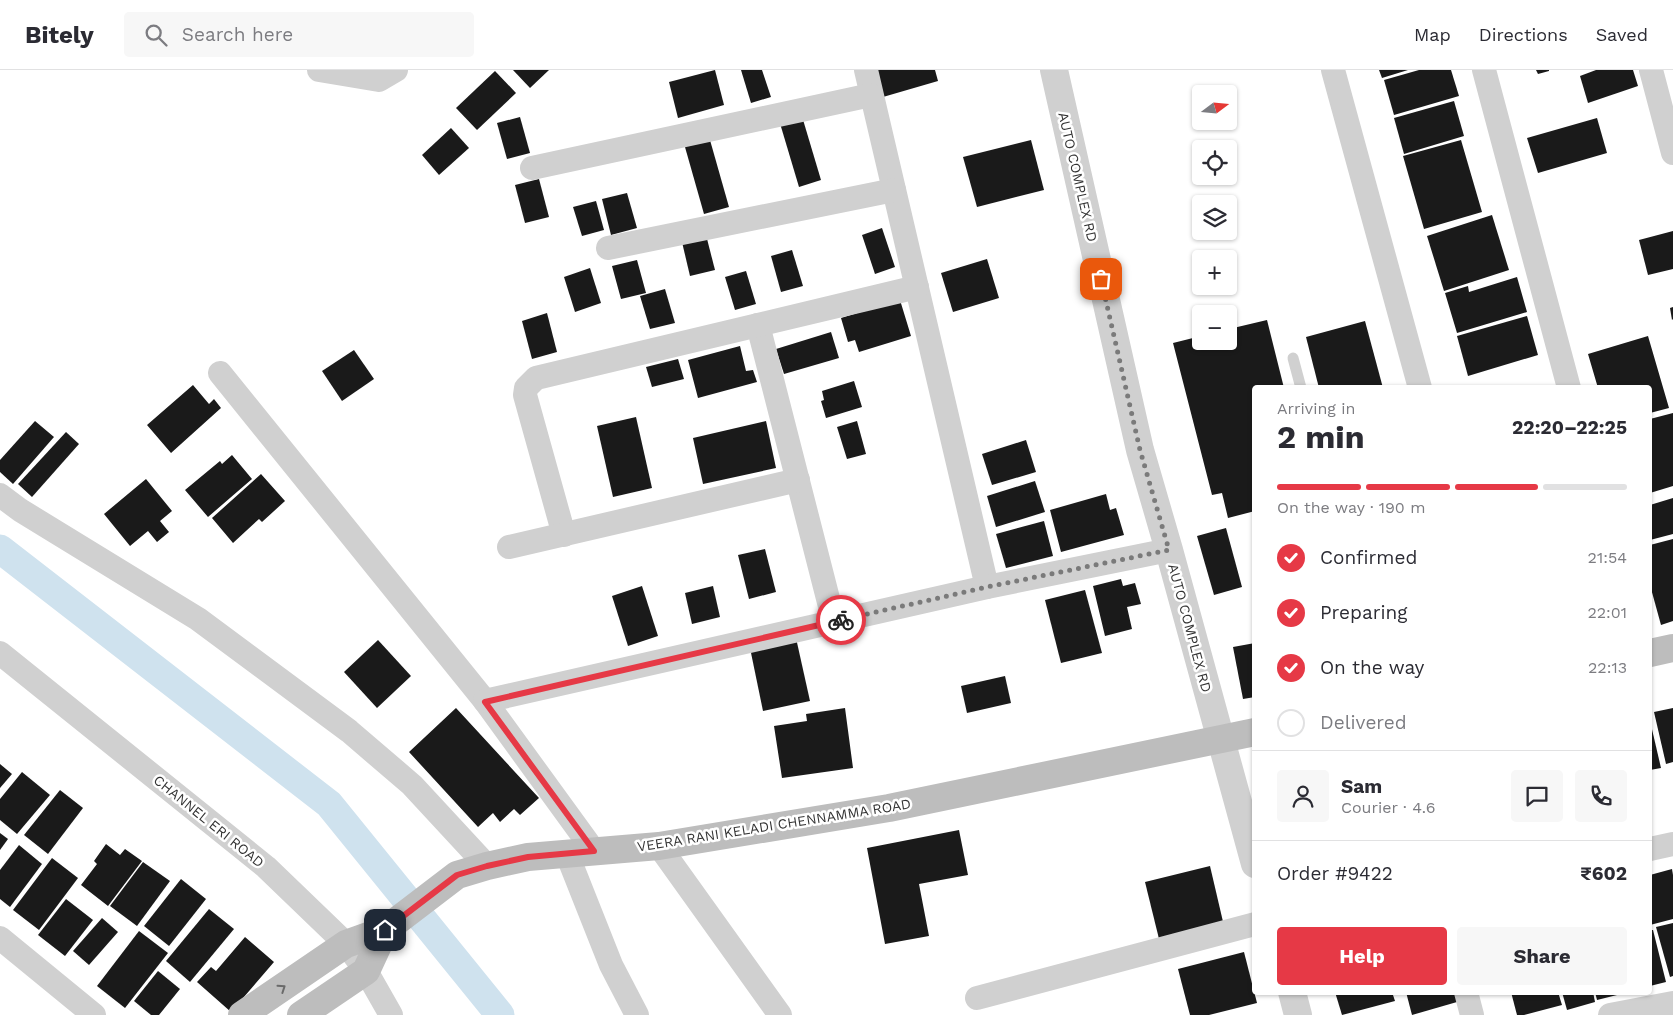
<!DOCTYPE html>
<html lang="en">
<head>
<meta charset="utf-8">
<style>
	:root { --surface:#fff; --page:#f7f7f7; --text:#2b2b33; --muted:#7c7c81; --line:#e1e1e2; --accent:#e63946 }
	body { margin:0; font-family:"Work Sans",sans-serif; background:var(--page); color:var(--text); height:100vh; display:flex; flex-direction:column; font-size:19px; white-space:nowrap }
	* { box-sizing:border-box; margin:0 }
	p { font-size:16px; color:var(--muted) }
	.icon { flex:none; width:28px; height:28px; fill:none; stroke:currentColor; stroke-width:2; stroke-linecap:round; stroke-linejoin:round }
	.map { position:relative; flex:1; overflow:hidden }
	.sheet { position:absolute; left:1252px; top:315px; width:400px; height:610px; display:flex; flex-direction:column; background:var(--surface); border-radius:5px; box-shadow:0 1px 4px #0004 }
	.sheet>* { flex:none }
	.needle { width:32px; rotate:74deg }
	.controls { position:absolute; left:1192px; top:15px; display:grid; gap:10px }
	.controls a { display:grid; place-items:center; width:45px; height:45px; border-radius:5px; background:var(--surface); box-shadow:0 1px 4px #0004; font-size:25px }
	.pin { position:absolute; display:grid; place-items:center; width:42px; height:42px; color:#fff; margin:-21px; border-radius:10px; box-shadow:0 2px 8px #0006 }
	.courier { position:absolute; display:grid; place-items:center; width:50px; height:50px; margin:-25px; border:4px solid #e63946; border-radius:50%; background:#fff; color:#222; box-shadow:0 1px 6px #0007 }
	.head em { font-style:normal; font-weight:700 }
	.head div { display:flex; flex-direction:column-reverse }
	.head { display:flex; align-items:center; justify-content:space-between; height:85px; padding:0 25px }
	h1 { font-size:32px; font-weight:700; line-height:38px }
	.bar { display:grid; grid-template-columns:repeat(4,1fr); gap:8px 5px; align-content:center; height:60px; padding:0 25px }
	.bar i { height:6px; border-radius:4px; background:var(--line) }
	.bar .selected { background:var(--accent) }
	.bar p { grid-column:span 4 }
	.line { display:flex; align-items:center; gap:12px; padding:0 25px; border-top:1px solid var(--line) }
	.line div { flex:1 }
	.round { display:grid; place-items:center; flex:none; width:52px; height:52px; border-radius:5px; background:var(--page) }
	ol { padding:0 25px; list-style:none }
	li { display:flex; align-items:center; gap:15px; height:55px }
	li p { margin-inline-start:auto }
	li .icon { padding:5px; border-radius:50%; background:var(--accent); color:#fff; stroke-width:4 }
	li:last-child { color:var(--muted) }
	li i { width:28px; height:28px; border:2px solid var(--line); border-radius:50% }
	.button { display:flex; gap:10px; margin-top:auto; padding:10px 25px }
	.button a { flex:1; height:58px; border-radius:5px; background:var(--accent); color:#fff; font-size:20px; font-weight:700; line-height:58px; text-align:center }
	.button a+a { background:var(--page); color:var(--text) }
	header { display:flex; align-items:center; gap:30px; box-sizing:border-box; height:70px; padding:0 25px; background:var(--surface); border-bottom:1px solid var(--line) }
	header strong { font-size:24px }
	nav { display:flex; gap:28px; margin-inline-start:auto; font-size:18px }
	.search { width:350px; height:45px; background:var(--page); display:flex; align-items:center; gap:12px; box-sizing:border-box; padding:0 18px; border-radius:5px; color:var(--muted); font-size:19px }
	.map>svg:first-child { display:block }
</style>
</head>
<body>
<header>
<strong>Bitely</strong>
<div class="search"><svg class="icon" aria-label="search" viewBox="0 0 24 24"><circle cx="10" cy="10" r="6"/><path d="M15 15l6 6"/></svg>Search here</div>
<nav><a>Map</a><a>Directions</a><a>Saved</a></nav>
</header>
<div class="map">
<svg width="1673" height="945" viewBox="0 0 1673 945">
	<rect width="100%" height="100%" fill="#fff"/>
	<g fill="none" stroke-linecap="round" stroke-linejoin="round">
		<!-- canal -->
		<path stroke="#cfe2ee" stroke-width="29" d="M0 479 329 734 500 945"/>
	</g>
	<!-- building -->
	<g fill="#1a1a1a">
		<path d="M513 0H549L530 18Z"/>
		<path d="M715 0 724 35 678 48 669 12Z"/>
		<path d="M741 0H762L771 27 751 33Z"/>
		<path d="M876 0H935L938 11 883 27Z"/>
		<path d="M1379 0H1408L1382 8Z"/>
		<path d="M1419 0H1451L1459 26 1394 45 1384 10Z"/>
		<path d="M1536 0H1549V1L1538 4Z"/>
		<path d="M1596 0H1633L1638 16 1588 33 1580 6Z"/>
		<path d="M495 1 516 23 477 60 456 38Z"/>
		<path d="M1454 31 1464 66 1404 84 1394 48Z"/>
		<path d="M801 43 821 110 799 117 779 50Z"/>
		<path d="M520 47 530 83 507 89 497 53Z"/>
		<path d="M1597 48 1607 83 1538 103 1527 68Z"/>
		<path d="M451 58 469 78 439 105 422 85Z"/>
		<path d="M708 63 729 137 704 144 683 70Z"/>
		<path d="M1031 70 1044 120 977 137 963 87Z"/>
		<path d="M1461 70 1482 142 1424 159 1403 86Z"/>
		<path d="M539 109 549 147 525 153 515 115Z"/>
		<path d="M627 123 637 158 611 165 602 129Z"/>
		<path d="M596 131 604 160 582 166 573 137Z"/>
		<path d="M1492 145 1509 200 1444 221 1427 166Z"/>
		<path d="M882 158 895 197 875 204 862 165Z"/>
		<path d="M1673 161V199L1648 205 1639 170Z"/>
		<path d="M706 165 715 200 690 206 682 172Z"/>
		<path d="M792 180 803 216 781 222 771 186Z"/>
		<path d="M987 189 999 228 953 242 941 203Z"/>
		<path d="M637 190 646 223 621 229 612 196Z"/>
		<path d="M590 198 601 233 575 242 564 207Z"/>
		<path d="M746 201 756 234 735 240 725 207Z"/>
		<path d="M1517 207 1527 242 1457 263 1445 223 1468 216 1469 222Z"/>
		<path d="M665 219 675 253 650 259 640 226Z"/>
		<path d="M900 230 911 266 859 282 855 270 848 272 841 248Z"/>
		<path d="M1673 237V249L1672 250 1670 238Z"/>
		<path d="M547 243 557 282 532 289 522 251Z"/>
		<path d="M1527 246 1538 285 1468 306 1457 266Z"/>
		<path d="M1267 250 1284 318H1255V441L1228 448 1222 423 1212 425 1173 273 1201 266V271H1229V259Z"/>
		<path d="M1365 251 1383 318H1319L1306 267Z"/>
		<path d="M831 262 839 288 784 304 776 279Z"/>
		<path d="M1648 266 1669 338 1650 343V318H1598L1588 284Z"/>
		<path d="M740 276 746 301 753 300 757 312 698 328 688 290Z"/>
		<path d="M354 280 374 309 342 331 322 301Z"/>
		<path d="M678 289 684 309 652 317 646 297Z"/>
		<path d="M854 311 862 337 826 348 821 331 824 330 822 321Z"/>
		<path d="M193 315 209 334 214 329 221 338 171 383 147 355Z"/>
		<path d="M1673 343V416L1650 423V349Z"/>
		<path d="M636 347 652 418 613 427 597 356Z"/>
		<path d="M35 351 54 367 13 414 0 402V390Z"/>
		<path d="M766 351 776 398 703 414 693 368Z"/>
		<path d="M857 351 866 384 847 389 837 357Z"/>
		<path d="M66 362 79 374 32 427 18 414Z"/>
		<path d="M1026 370 1036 402 992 415 982 384Z"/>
		<path d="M232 385 252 409 208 447 185 420 220 391 222 394Z"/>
		<path d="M261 404 285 431 262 452 259 449 233 473 212 448Z"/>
		<path d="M146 409 172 441 160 451 169 462 157 472 148 461 130 476 104 444Z"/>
		<path d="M1035 411 1045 442 996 457 987 426Z"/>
		<path d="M1106 424 1110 440 1116 438 1124 465 1061 482 1050 440Z"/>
		<path d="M1673 428V464L1650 470V435Z"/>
		<path d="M1044 451 1053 486 1006 498 996 464Z"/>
		<path d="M1226 458 1242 517 1214 525 1197 466Z"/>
		<path d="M1673 469V551L1661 555 1650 515V475Z"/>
		<path d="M765 479 776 522 749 529 738 485Z"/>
		<path d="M1121 509 1123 516 1135 513 1141 534 1127 537 1132 559 1105 566 1093 516Z"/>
		<path d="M642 516 658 566 628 576 612 526Z"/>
		<path d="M713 516 720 547 692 554 685 523Z"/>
		<path d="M1085 520 1102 583 1061 593 1045 530Z"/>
		<path d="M796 568 810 631 763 641 750 578Z"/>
		<path d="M378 570 411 606 377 638 344 602Z"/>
		<path d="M1255 573V627L1243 629 1233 577Z"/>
		<path d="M1005 606 1011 633 967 643 961 616Z"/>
		<path d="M456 638 539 728 520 745 514 739 500 752 493 743 478 757 409 682Z"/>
		<path d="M845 638 853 698 782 708 774 656 807 651 806 644Z"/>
		<path d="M1673 638V692L1666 694 1654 642Z"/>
		<path d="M1651 655 1661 698 1650 700V656Z"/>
		<path d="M0 694 12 704 0 718Z"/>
		<path d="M22 702 50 725 17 764 0 750V729Z"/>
		<path d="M60 720 83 738 48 784 24 765Z"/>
		<path d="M959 760 968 805 919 814 929 866 885 874 867 778Z"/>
		<path d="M0 763 8 769 0 780Z"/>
		<path d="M106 774 120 785 125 779 142 791 108 836 81 815 97 794 94 791Z"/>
		<path d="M19 775 42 794 10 837 0 829V800Z"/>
		<path d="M52 788 78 808 39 860 13 840Z"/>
		<path d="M143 792 170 811 137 856 110 836Z"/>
		<path d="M1210 796 1224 856 1160 873 1145 812Z"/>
		<path d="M1672 799 1673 805V849L1650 855V805Z"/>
		<path d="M181 809 206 829 169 876 144 856Z"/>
		<path d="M66 829 93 850 65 886 38 865Z"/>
		<path d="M209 839 234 859 190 912 166 891Z"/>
		<path d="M102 848 118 862 89 895 73 881Z"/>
		<path d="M1673 853V906L1670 907 1656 857Z"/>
		<path d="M1650 860H1653L1666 912 1650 916Z"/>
		<path d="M139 861 168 883 125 938 97 916Z"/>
		<path d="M245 867 274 892 231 942 197 912 211 897 216 901Z"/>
		<path d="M1244 882 1257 933 1209 945H1190L1178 899Z"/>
		<path d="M158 901 180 919 159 945H151L134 931Z"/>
		<path d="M1335 922H1392L1395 931 1342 945Z"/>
		<path d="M1406 922H1455L1457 932 1412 945Z"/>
		<path d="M1511 922H1558L1562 935 1524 945H1517Z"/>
		<path d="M1562 922H1593L1595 932 1567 940Z"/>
		<path d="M1595 922H1625V923L1597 930Z"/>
	</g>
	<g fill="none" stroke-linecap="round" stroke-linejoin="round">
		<!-- service -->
		<path stroke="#d0d0d0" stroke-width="11" d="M1293 288 1301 318"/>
		<!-- minor -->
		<g stroke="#d0d0d0" stroke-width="24">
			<path d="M319 0 379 10 396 0"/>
			<path d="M866 0 987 517"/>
			<path d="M1333 0 1420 318"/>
			<path d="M1484 0 1569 318"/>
			<path d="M1651 0 1673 83"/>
			<path d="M532 98 871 25"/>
			<path d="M608 178 894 120"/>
			<path d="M758 255 834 552"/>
			<path d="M220 303 485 631 594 781"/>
			<path d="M0 425 20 440 198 549 349 661 412 715 487 796"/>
			<path d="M564 465 525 325 526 318 536 308 917 217"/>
			<path d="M509 477 798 410"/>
			<path d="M0 583 266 797 346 874 366 901 391 945"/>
			<path d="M485 631 987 517 1169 480"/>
			<path d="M659 776 780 945"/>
			<path d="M1650 779 1673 774"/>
			<path d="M567 784 611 895 637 945"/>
			<path d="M0 868 94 945"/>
			<path d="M1466 922 1472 945"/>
			<path d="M977 928 1255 854"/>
			<path d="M1610 945 1673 933"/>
		</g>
		<!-- tertiary -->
		<g stroke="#d0d0d0" stroke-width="28">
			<path d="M1054 0 1140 380 1169 480 1255 794"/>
			<path d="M1292 922 1298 945"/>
		</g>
		<!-- secondary -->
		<g stroke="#bdbdbd" stroke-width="28">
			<path d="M1650 583 1673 578"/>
			<path d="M242 945 346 874 385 860 457 805 487 796 528 787 659 776 889 738 1255 662"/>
			<path d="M301 945 366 901 385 860"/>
		</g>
	</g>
	<!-- one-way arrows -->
	<defs><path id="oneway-chevron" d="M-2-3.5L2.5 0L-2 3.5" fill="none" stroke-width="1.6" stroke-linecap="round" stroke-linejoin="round" transform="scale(1.25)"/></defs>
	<use stroke="#6a6a6a" href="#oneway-chevron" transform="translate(282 918) rotate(-34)"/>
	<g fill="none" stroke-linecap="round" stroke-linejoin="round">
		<!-- done -->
		<path stroke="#7a7a7a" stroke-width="5" stroke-dasharray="0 9" d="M841 550 987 517 1169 480 1140 380 1101 209"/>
		<!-- route -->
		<path stroke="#e63946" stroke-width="6" d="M385 860 457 805 487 796 528 787 594 781 485 632 841 550"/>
	</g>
	<g text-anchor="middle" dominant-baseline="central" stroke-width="5" stroke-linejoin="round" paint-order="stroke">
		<!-- street labels -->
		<g font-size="14" fill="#333" stroke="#fff">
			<text transform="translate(1078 107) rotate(77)">AUTO COMPLEX RD</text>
			<text transform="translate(1190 558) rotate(75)">AUTO COMPLEX RD</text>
			<text transform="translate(209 751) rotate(39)">CHANNEL ERI ROAD</text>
			<text transform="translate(774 755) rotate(-9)">VEERA RANI KELADI CHENNAMMA ROAD</text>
		</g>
	</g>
</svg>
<div class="controls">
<a><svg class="needle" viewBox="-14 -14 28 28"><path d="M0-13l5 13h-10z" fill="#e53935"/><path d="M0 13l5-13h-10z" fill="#7c7c81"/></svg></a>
<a><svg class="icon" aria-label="locate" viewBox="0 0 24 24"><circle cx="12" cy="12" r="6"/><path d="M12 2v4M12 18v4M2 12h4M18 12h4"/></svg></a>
<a><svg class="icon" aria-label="layers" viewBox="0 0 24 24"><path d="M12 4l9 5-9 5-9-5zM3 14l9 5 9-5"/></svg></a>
<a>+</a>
<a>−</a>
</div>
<div class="pin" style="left:1101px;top:209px;background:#ea580c"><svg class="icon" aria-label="bag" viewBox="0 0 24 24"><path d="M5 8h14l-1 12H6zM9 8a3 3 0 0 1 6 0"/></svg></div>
<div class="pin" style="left:385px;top:860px;background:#1f2937"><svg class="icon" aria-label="home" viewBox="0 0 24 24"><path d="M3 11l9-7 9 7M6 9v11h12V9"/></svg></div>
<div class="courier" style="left:841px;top:550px"><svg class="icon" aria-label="bike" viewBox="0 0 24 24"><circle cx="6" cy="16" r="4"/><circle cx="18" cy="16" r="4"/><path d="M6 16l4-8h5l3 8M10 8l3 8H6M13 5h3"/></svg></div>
<section class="sheet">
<div class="head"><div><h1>2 min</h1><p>Arriving in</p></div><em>22:20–22:25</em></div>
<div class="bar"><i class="selected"></i><i class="selected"></i><i class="selected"></i><i></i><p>On the way · 190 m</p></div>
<ol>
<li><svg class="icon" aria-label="check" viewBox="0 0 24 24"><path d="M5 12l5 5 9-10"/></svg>Confirmed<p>21:54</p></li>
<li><svg class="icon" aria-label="check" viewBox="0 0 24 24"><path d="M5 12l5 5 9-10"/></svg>Preparing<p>22:01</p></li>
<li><svg class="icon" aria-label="check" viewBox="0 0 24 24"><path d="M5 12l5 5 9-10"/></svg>On the way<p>22:13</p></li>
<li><i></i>Delivered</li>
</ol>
<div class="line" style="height:90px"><a class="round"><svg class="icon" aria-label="person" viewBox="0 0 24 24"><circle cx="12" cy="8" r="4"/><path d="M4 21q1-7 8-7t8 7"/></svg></a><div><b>Sam</b><p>Courier · 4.6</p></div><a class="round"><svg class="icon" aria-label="chat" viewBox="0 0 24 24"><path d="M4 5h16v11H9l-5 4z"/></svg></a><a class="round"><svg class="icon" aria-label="phone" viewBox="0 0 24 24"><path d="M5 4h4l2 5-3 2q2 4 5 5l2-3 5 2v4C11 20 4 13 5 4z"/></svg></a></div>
<div class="line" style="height:65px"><div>Order #9422</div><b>₹602</b></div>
<div class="button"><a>Help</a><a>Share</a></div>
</section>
</div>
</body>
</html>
